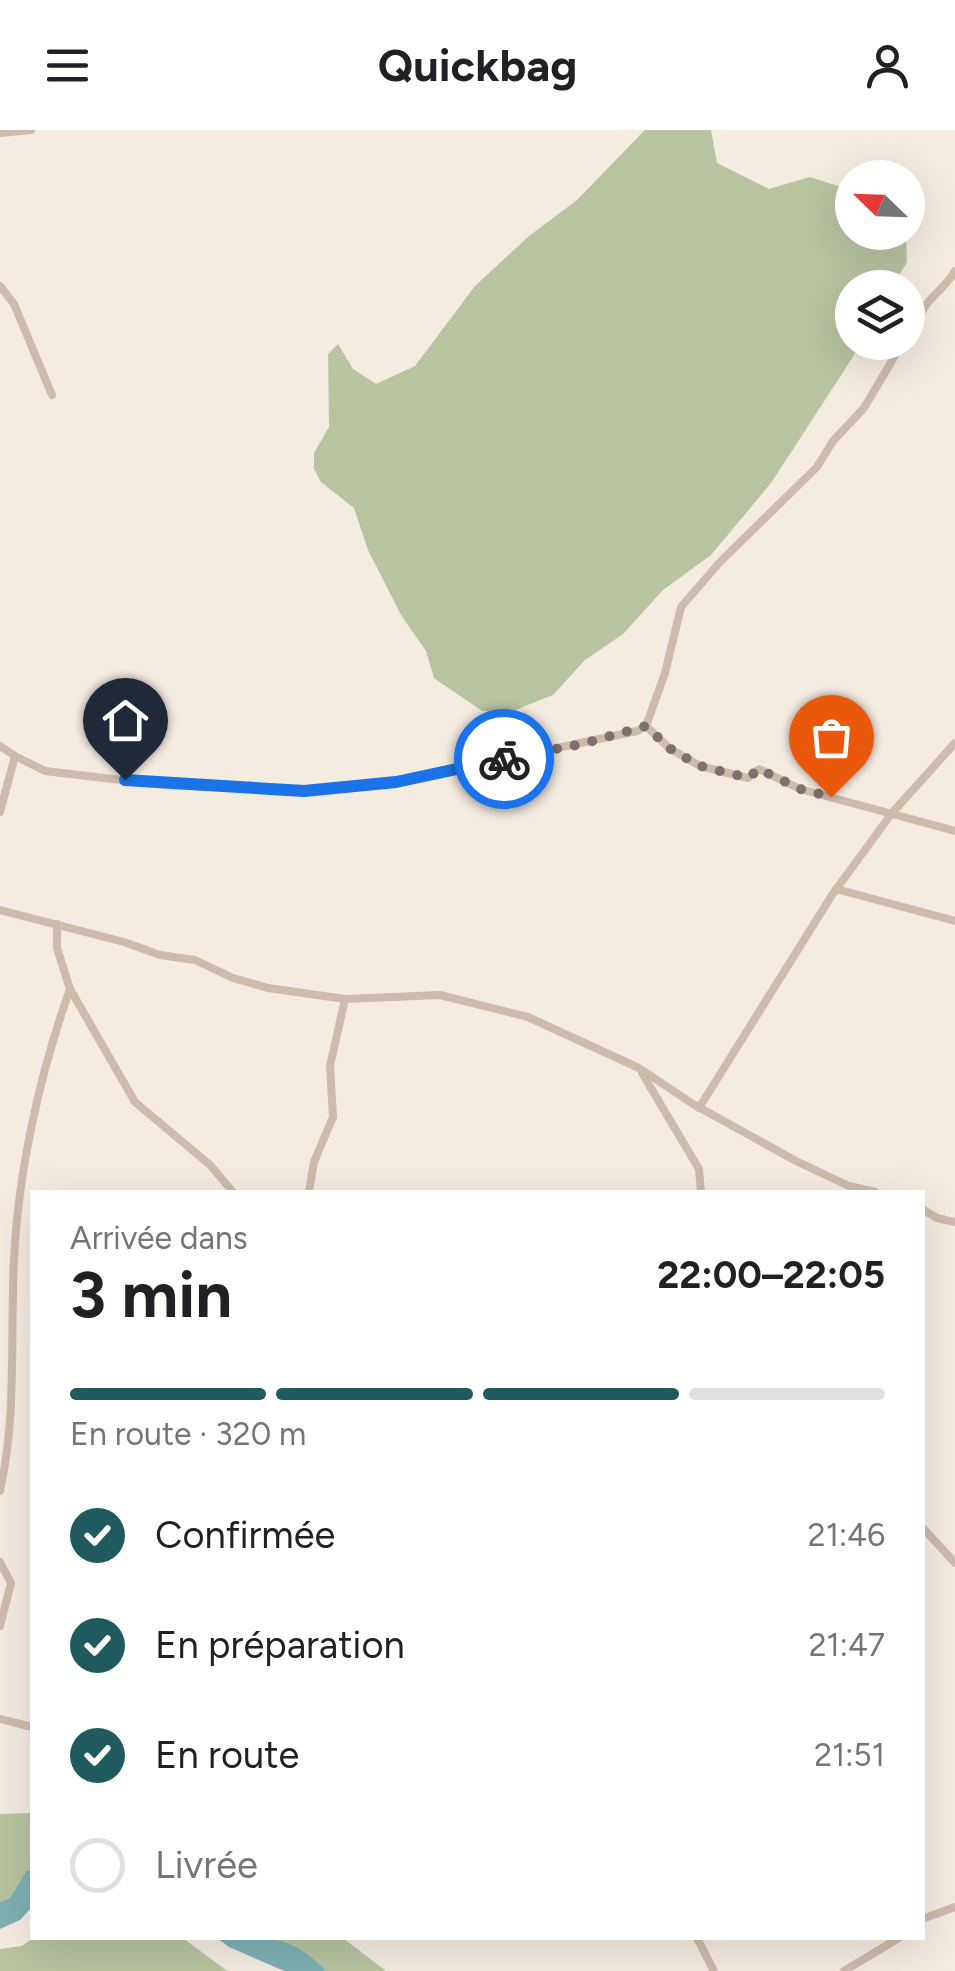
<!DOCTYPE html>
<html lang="fr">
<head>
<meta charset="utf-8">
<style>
	:root { --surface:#fff; --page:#f6f6f6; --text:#202124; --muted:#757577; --line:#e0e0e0; --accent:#1f5a5e }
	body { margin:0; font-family:Figtree,sans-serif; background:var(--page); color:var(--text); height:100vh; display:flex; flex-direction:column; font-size:38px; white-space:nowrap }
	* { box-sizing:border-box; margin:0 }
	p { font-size:32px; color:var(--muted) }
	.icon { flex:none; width:55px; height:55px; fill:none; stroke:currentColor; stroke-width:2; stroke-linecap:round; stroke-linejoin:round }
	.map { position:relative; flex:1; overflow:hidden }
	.sheet { position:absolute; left:30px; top:1060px; width:895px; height:750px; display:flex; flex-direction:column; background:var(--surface); border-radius:0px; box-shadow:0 10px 40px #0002 }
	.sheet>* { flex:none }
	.needle { width:65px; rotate:293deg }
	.tools { position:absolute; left:835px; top:30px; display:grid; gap:20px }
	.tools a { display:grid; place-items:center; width:90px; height:90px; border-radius:50%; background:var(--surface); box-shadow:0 10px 40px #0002; font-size:50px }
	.pin { position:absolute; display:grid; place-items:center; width:85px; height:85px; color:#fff; margin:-102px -42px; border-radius:50% 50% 50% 0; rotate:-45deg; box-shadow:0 0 10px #0007 }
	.pin .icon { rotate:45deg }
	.courier { position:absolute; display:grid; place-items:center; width:100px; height:100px; margin:-50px; border:8px solid #1a73e8; border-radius:50%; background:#fff; color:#222; box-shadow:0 2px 12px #0007 }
	.headline em { font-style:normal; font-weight:700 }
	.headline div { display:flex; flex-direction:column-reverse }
	.headline { display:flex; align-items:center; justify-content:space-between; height:170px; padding:0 40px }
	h1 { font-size:65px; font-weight:700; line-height:75px }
	.bar { display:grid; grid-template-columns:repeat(4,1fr); gap:15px 10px; align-content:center; height:120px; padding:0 40px }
	.bar i { height:12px; border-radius:8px; background:var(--line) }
	.bar .on { background:var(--accent) }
	.bar p { grid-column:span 4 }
	ol { padding:0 40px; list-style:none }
	li { display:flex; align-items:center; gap:30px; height:110px }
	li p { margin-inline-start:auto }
	li .icon { padding:10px; border-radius:50%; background:var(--accent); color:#fff; stroke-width:4 }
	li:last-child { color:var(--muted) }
	li i { width:55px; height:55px; border:5px solid var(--line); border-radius:50% }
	header { display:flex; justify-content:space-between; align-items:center; height:130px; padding:0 40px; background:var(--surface); font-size:45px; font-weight:700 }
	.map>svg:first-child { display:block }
</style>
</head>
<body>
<header><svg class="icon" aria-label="menu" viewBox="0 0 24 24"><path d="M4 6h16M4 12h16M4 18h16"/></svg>Quickbag<svg class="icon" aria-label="person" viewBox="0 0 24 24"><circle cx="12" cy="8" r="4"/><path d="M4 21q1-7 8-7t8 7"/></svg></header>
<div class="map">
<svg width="955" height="1841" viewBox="0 0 955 1841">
	<rect width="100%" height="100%" fill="#f4ebe1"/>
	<!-- green -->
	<g fill="#b8c4a0">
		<path d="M645 0H711L717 33 769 59 810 47 850 60 852 102 906 103 907 132 892 157 852 158V212L862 213 771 353 711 425 663 460 623 504 585 530 553 565 510 582 482 581 434 548 426 521 401 485 368 420 354 378 321 352 314 339V323L329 297 328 224 338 214 353 239 376 254 415 236 475 156 529 106 577 70Z"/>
		<path d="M32 1683V1740L26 1741 10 1768 0 1772V1684Z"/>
		<path d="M33 1808H183L227 1841H0V1819L22 1816Z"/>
		<path d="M270 1808H343L386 1841H326C308 1823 295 1814 270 1808Z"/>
	</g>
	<!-- water -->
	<g fill="#7fb0b2">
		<path d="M32 1740V1777L20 1790 0 1799V1772L10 1768 26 1741Z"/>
		<path d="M217 1808C265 1807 291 1803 326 1841H284L229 1817Z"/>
	</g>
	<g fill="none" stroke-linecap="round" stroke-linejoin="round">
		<!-- minor -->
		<g stroke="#cdbbac" stroke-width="8">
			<path d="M0 3 31 0"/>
			<path d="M0 156 14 174 52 265"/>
			<path d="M908 205C917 194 922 177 932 168 941 158 948 153 955 141"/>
			<path d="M646 596 669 618 700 636 748 648 759 639 800 659 955 701"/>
			<path d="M0 616 15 626 0 682"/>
			<path d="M15 626 45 641 164 655 304 661 396 652 637 601 646 596 665 543 681 477 720 432 817 337 833 311 864 278 903 212"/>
			<path d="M836 759 955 791"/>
			<path d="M0 780 124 812 160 825 195 830 233 848 268 858 345 869 440 865 528 887 639 938 693 974 796 1031 849 1056 875 1062"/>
			<path d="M57 794V818L70 859 135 972 210 1035 233 1062"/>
			<path d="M642 943 699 1039 701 1062"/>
			<path d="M699 978 832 765 892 683 955 613"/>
			<path d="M309 1062 314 1032 333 987 330 936 345 869"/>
			<path d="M922 1079 937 1088 955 1092"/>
			<path d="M0 1361C17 1285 10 1208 14 1130 18 1042 40 943 70 859"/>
			<path d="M922 1397 955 1433"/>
			<path d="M0 1432 11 1453 0 1496"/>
			<path d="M0 1589 32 1597"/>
			<path d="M922 1789 955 1777"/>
			<path d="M697 1808 714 1841"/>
			<path d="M844 1841 899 1808"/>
		</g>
	</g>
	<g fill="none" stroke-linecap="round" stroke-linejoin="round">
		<!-- done -->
		<path stroke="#7c716b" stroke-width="10" stroke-dasharray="0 18" d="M504 629 582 614 646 596 669 618 700 636 748 648 759 639 800 659 831 667"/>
		<!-- route -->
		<path stroke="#1a73e8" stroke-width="12" d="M125 650 304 661 396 652 504 629"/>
	</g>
</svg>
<div class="tools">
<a><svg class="needle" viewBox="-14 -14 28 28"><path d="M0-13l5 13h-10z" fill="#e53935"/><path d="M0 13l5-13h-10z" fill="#757577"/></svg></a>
<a><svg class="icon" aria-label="layers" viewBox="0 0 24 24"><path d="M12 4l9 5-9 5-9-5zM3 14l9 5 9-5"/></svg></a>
</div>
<div class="pin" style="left:831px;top:667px;background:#ea580c"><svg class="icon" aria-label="bag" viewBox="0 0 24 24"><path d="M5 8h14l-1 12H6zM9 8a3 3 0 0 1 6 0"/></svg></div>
<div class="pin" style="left:125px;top:650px;background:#1f2937"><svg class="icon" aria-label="home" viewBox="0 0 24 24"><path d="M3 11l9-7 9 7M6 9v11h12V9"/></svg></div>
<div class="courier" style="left:504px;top:629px"><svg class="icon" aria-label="bike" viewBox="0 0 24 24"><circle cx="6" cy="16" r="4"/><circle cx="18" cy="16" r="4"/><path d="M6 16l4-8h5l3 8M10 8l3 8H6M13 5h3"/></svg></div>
<section class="sheet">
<div class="headline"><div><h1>3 min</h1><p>Arrivée dans</p></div><em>22:00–22:05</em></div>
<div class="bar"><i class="on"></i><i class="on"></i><i class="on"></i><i></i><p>En route · 320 m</p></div>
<ol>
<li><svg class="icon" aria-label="check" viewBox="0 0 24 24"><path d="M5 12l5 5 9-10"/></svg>Confirmée<p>21:46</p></li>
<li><svg class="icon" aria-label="check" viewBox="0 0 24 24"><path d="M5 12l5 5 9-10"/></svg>En préparation<p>21:47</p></li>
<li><svg class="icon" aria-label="check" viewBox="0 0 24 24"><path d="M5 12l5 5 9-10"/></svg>En route<p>21:51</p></li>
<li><i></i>Livrée</li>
</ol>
</section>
</div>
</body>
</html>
